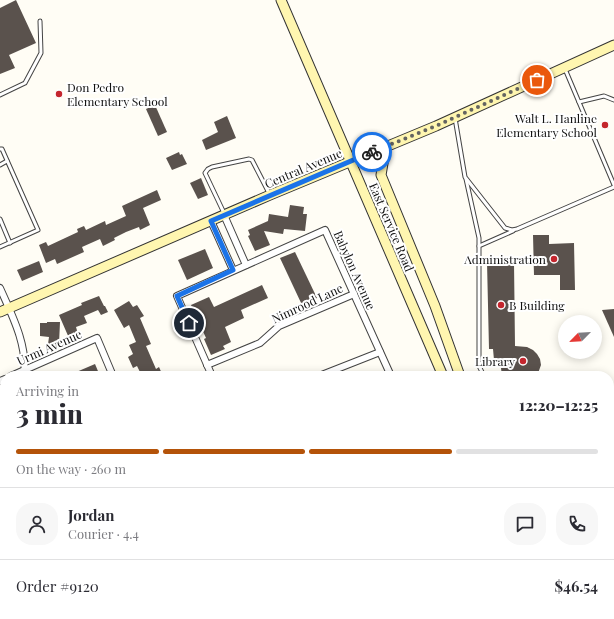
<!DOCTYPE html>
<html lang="en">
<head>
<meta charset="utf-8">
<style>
	:root { --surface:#fff; --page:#f7f7f7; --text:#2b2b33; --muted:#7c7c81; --line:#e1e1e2; --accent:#b45309 }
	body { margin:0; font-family:"Playfair Display",serif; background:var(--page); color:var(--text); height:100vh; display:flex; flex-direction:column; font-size:15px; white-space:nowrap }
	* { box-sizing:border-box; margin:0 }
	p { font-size:13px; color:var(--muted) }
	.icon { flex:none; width:22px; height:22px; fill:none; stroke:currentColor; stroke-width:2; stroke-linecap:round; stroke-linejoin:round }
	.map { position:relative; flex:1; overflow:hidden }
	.sheet { position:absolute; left:0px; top:371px; width:614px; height:248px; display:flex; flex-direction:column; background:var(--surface); border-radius:16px 16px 0 0; box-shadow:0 2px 10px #0003 }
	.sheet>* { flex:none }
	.needle { width:26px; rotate:246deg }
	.buttons { position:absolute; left:558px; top:315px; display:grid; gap:8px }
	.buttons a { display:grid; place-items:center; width:44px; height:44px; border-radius:50%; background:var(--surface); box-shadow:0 2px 10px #0003; font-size:20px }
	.pin { position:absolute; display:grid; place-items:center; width:34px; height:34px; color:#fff; margin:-17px; border:2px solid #fff; border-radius:50%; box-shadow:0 1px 4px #0007 }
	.courier { position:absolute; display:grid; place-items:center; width:40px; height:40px; margin:-20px; border:3px solid #1a73e8; border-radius:50%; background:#fff; color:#222; box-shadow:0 1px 5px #0007 }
	.summary em { font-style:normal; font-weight:800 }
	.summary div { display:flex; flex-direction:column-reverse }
	.summary { display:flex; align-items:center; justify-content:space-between; height:68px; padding:0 16px }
	h1 { font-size:26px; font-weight:800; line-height:30px }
	.bar { display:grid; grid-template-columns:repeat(4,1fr); gap:6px 4px; align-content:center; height:48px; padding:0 16px }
	.bar i { height:5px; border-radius:3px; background:var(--line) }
	.bar .selected { background:var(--accent) }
	.bar p { grid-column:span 4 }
	.line { display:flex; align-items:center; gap:10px; padding:0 16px; border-top:1px solid var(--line) }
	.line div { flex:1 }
	.round { display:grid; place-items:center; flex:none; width:42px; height:42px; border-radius:16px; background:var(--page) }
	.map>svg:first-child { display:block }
</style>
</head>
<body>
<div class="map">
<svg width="614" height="619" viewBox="0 0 614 619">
	<rect width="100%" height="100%" fill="#fffdf5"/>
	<!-- building -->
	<g fill="#5a524d">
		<path d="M16 0 36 43 9 55 15 68 0 74V8Z"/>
		<path d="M155 105 167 132 158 136 146 109Z"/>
		<path d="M227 116 236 138 206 150 202 140 218 132 214 122Z"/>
		<path d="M179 152 180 155 182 154 187 164 172 170 166 158Z"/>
		<path d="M201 178 208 195 198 199 190 183Z"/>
		<path d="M157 190 161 200 143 208 150 225 140 230 139 227 126 232 114 238 115 240 103 246 100 239 82 247 84 252 57 264 55 259 46 263 39 245 46 242 48 246 78 232 77 229 84 226 86 230 105 221 106 225 126 216 122 206Z"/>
		<path d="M290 205 304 207 303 214H307L305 231 284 229 283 234 264 231 270 245 255 251 248 236 250 235 248 230 268 221 269 214 288 217Z"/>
		<path d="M533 235H549V244L574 243 575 290H560V275H534Z"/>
		<path d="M205 249 213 268 187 280 178 260Z"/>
		<path d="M295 252 317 298 302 305 280 258Z"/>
		<path d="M39 261 43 272 22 281 17 270Z"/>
		<path d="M487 262H514L515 346 527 347 533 350 537 354 540 359 541 365 537 376H502L500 360H494L493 349H489Z"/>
		<path d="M262 285 268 298 241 310 244 318 225 327 231 342 223 346 225 349 211 355 204 339 206 338 191 305 209 297 214 307Z"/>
		<path d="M99 296 104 306H105L108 312 101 315 98 310 84 316 87 323 76 327 78 334 69 338 59 315 82 305 81 303Z"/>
		<path d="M129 301 133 307 137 305 144 316 140 318 151 344 146 346 156 369 159 367 163 376H142L137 366 133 368 128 357 133 354 129 345 136 342 129 325 124 328 114 310Z"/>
		<path d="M614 309V337L602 310Z"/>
		<path d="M47 322H60L59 344H48L49 337 40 336V323H47Z"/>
		<path d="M95 364 100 376H67Z"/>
	</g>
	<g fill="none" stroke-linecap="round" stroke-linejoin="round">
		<!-- lane casing -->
		<g stroke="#444" stroke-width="5">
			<g id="lane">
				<path d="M565 69 614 185"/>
				<path d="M0 95 25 83 41 53 40 21"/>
				<path d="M579 102 604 96 614 100"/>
				<path d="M455 118 465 177 505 228 512 230 517 229 614 187"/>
				<path d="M0 149H2L38 230 0 247"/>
				<path d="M0 165 7 161"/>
				<path d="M466 179 479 238V246"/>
				<path d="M224 213 205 173 208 169 212 167 249 159 252 160 269 193"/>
				<path d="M0 219 10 243"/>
				<path d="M484 376 479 366V246L513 231"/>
				<path d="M609 584 614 582"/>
			</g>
		</g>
		<!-- street casing -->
		<g stroke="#444" stroke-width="8">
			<g id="street">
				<path d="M224 215 246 265"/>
				<path d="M211 221 233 270"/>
				<path d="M0 288C12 315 28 346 24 376"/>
				<path d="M207 365 260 343 279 326 354 294"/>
				<path d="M11 376 97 338 113 376"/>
				<path d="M212 376 177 296 325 230 391 376"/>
				<path d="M319 376 380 352"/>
				<path d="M0 381 5 379"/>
				<path d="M0 593 5 604"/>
				<path d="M9 614 12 619"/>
				<path d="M114 614 117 619"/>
				<path d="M314 614 317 619"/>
				<path d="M493 614 495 619"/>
				<path d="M195 619 206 614"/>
				<path d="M299 619 310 614"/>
				<path d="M423 619 431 614"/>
			</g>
		</g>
		<!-- secondary casing -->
		<g stroke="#333" stroke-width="11">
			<g id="secondary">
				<path d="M281 0 443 376"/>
				<path d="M386 146 381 175 435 306 460 376"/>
				<path d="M0 312 270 195 436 126 614 45"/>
				<path d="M549 614 551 619"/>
			</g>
		</g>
		<!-- lane -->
		<use href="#lane" stroke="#fff" stroke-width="3"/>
		<!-- street -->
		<use href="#street" stroke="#fff" stroke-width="6"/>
		<!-- secondary -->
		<use href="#secondary" stroke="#fff6b0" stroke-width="9"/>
	</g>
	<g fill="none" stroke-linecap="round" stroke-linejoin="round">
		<!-- done -->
		<path stroke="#646461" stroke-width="4" stroke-dasharray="0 7.2" d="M372 152 436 126 537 80"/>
		<!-- route -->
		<path stroke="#1a73e8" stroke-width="5" d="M189 323 177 296 233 270 211 221 372 152"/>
	</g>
	<!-- markers -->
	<g fill="#c4262e" stroke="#fff" stroke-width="1.5">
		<circle cx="59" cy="94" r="4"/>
		<circle cx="605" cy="125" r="4"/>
		<circle cx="554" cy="259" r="4"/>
		<circle cx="501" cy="305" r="4"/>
		<circle cx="523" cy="361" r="4"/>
	</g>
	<g text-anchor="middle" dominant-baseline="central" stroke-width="4" stroke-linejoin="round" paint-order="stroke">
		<!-- poi labels -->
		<g font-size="12" fill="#111" stroke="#fff" text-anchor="end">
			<text x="67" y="87" text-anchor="start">Don Pedro<tspan x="67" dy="14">Elementary School</tspan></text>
			<text x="597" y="118">Walt L. Hanline<tspan x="597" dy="14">Elementary School</tspan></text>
			<text x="546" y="259">Administration</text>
			<text x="509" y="305" text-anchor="start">B Building</text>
			<text x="515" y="361">Library</text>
		</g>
		<!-- street labels -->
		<g font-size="12" fill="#111" stroke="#fff">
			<text transform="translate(303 168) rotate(-23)">Central Avenue</text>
			<text transform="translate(392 227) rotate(67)">East Service Road</text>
			<text transform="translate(355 270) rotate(66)">Babylon Avenue</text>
			<text transform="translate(307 303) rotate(-25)">Nimrood Lane</text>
			<text transform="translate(49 347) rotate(-24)">Urmi Avenue</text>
		</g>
	</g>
</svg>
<div class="buttons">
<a><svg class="needle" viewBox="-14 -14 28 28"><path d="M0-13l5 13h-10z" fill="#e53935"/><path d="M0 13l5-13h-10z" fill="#7c7c81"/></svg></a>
</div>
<div class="pin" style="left:537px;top:80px;background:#ea580c"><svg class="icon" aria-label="bag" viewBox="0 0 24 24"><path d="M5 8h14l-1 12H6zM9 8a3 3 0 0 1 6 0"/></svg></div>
<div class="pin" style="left:189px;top:323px;background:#1f2937"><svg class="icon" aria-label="home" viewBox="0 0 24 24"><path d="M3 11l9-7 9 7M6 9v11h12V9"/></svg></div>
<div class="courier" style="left:372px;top:152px"><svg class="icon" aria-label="bike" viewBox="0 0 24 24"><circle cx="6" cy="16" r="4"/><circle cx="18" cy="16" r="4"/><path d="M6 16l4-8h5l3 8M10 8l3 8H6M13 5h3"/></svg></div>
<section class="sheet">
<div class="summary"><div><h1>3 min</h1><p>Arriving in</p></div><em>12:20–12:25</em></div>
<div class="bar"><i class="selected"></i><i class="selected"></i><i class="selected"></i><i></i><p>On the way · 260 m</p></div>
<div class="line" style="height:72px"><a class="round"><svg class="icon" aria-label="person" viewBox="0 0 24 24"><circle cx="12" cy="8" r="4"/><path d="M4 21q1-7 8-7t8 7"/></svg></a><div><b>Jordan</b><p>Courier · 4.4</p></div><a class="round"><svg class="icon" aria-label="chat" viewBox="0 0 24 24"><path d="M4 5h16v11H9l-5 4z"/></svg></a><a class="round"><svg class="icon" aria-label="phone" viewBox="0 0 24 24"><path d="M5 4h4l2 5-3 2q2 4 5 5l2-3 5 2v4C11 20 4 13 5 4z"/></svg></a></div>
<div class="line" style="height:52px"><div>Order #9120</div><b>$46.54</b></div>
</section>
</div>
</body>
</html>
